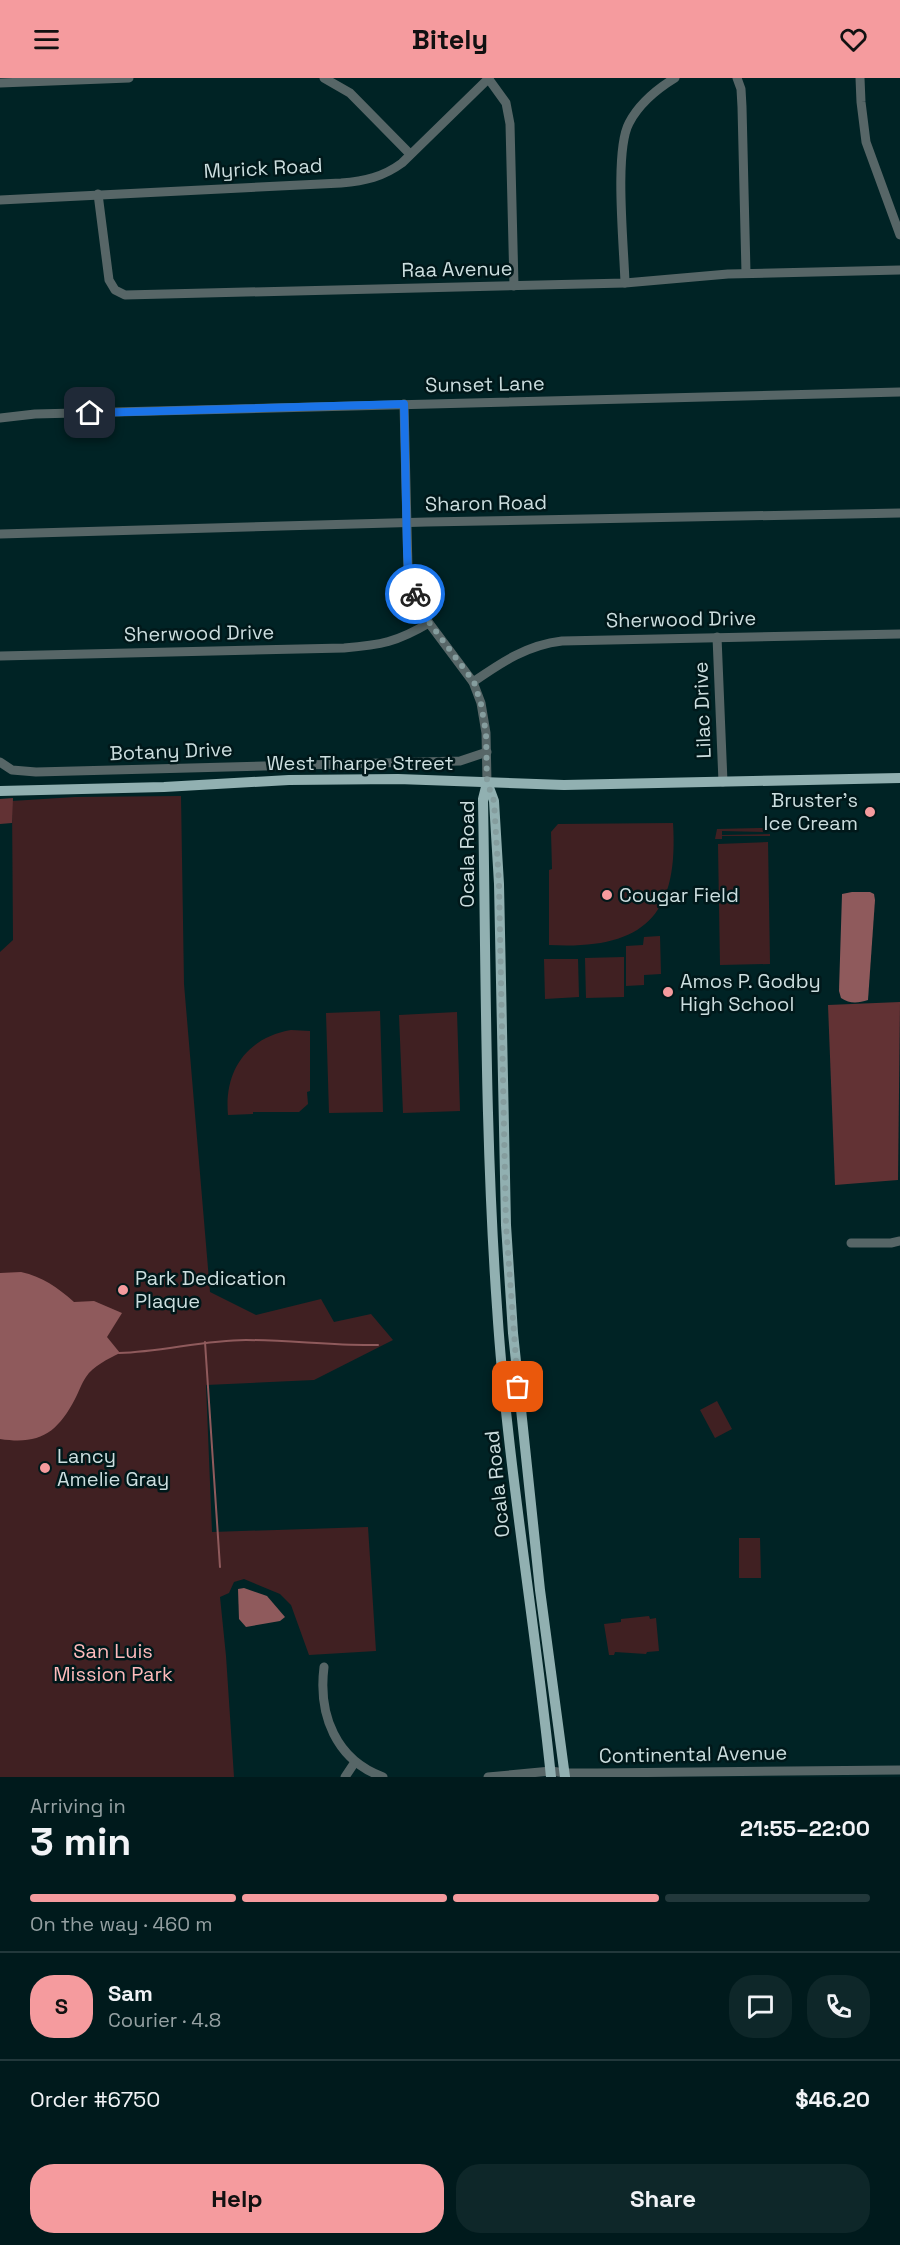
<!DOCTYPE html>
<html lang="en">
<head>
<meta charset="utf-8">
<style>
	:root { --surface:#001a1c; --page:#0e2729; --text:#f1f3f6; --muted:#95a1a3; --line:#22383b; --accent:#f59b9e }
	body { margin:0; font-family:"Space Grotesk",sans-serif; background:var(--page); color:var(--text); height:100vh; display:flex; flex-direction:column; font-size:22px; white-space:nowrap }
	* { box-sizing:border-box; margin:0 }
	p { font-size:20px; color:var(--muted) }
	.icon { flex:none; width:33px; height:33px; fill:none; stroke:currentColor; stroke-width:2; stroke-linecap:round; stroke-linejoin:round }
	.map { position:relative; height:1699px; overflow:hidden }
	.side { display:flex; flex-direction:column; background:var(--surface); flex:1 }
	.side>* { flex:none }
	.pin { position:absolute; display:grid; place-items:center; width:51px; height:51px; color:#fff; margin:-26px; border-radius:12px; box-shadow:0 3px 9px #0006 }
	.courier { position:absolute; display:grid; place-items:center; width:60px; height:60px; margin:-30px; border:4px solid #1a73e8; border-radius:50%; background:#fff; color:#222; box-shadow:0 2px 8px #0007 }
	.headline em { font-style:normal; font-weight:600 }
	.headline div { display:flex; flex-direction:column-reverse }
	.headline { display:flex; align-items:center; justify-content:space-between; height:102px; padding:0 30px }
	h1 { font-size:39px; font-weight:600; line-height:45px }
	.bar { display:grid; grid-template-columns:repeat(4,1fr); gap:9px 6px; align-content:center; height:72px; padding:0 30px }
	.bar i { height:8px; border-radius:4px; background:var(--line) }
	.bar .selected { background:var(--accent) }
	.bar p { grid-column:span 4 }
	.line { display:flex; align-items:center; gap:15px; padding:0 30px; border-top:2px solid var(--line) }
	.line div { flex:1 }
	.round { display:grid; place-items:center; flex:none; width:63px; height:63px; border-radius:24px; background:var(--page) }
	.button { display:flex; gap:12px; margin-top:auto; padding:12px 30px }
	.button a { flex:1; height:69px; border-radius:24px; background:var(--accent); color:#111; font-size:24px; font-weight:600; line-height:69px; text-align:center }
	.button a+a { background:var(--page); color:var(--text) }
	header { display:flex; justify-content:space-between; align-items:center; height:78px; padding:0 30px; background:var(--accent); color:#111; font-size:27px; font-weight:600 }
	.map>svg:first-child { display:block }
</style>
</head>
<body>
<header><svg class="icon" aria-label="menu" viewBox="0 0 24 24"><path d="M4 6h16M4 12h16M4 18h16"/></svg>Bitely<svg class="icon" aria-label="heart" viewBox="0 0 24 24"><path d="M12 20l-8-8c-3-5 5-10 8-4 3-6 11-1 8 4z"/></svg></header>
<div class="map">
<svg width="900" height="1699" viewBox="0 0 900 1699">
	<rect width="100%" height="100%" fill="#002325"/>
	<!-- green -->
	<g fill="#402022">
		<path d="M181 718 184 906 210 1214 256 1237 321 1221 334 1244 371 1236 393 1262 314 1302 206 1307 212 1454 368 1449 376 1573 309 1577 291 1527 280 1516 244 1501 234 1504 229 1515 220 1519 226 1578 234 1699H0V874L13 862 12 723 75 719Z"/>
		<path d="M673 745C679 839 643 872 549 867V792L552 791 551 754 558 746Z"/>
		<path d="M759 750H768V754L722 753V757L770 756V758H722V761H715L717 751Z"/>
		<path d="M768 764 770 886 720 887 718 766Z"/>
		<path d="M660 858 661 896 644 897V907L626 908V868L643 867 644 859Z"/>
		<path d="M624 879V919L586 920 585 880Z"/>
		<path d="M544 881H578L579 919 545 921Z"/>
		<path d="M380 933 383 1034 329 1035 326 935Z"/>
		<path d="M457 934 460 1033 403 1035 399 937Z"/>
		<path d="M291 952 310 953V1013L307 1014 308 1026 299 1034H253V1036L228 1037C224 993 246 960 291 952Z"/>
		<path d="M717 1323 732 1351 715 1360 700 1332Z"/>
		<path d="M739 1460H760L761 1500H739Z"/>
		<path d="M649 1538 650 1541 656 1540 659 1573 647 1574 646 1576 615 1574 614 1577H609L604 1546 621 1544V1541Z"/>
	</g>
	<!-- forest -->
	<g fill="#623234">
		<path d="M13 720 12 745 0 746V721Z"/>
		<path d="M900 924 898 1102 835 1107 828 927Z"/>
	</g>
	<!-- water -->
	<g fill="#8f5a5c">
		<path d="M852 814H870L874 816 875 822 868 922C858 925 850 926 841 920L839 913 842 816Z"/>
		<path d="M21 1194C43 1199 57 1209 74 1224L94 1223 122 1235 107 1259 120 1275C108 1281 93 1288 86 1299 81 1306 79 1314 75 1321 57 1355 40 1367 0 1361V1195Z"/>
		<path d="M244 1510 267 1518 285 1539 280 1543 246 1549 239 1541 238 1511Z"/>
	</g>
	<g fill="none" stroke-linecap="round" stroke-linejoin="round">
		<!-- stream -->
		<g stroke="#8f5a5c" stroke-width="2">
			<path d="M205 1264 220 1489"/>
			<path d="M119 1275C162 1274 203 1262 246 1262 290 1262 334 1268 378 1267"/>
		</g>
		<!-- minor -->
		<g stroke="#576667" stroke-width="9">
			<path d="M324 0 350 15 410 76"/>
			<path d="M488 0 506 25 510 46 514 208"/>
			<path d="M737 0 741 11 742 29 746 195"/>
			<path d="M860 0 861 24 866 64 900 157"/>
			<path d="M0 5 129 0"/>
			<path d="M98 116 109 202 115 212 125 217 625 205 728 196 900 192"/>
			<path d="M0 122 341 105C365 103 383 99 402 85L489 0"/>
			<path d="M625 205C624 169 614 73 629 45 639 26 657 11 675 0"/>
			<path d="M404 326 408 491 419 526 429 545 473 604 481 625 486 655 487 704"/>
			<path d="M0 340 35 336 900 314"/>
			<path d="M0 456 427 444 900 435"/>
			<path d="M717 559 723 704"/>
			<path d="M0 578 344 570C381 567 397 564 429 545"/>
			<path d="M473 604C502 584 527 567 562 563L900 556"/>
			<path d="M0 684 12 692 36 694 460 683 487 674"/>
			<path d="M851 1165H891L900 1163"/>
			<path d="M324 1589C318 1637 336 1682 383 1699"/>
			<path d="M345 1699 355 1684"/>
			<path d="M488 1699 551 1693 565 1695H597L900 1692"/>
		</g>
		<!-- major -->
		<g stroke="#91b0b1" stroke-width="10">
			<path d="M487 704 494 723 499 806 506 1147 513 1255 540 1512 565 1699"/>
			<path d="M487 705 483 721C486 890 485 1060 497 1229 507 1386 535 1542 551 1699"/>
			<path d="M0 713 164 709 289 702 398 701 564 707 900 700"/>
		</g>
	</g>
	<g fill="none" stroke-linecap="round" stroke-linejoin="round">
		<!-- done -->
		<path stroke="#859d9e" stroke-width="6" stroke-dasharray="0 10.8" d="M415 516 429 544 474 604 481 626 486 655 487 704 494 723 499 806 506 1147 518 1309"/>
		<!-- route -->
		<path stroke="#1a73e8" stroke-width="8" d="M90 335 404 326 407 473 408 491 415 516"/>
	</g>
	<!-- markers -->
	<g fill="#f59b9e" stroke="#00181a" stroke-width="2">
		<circle cx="870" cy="734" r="6"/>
		<circle cx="607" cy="817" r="6"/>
		<circle cx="668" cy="914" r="6"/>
		<circle cx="123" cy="1212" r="6"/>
		<circle cx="45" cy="1390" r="6"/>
	</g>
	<g text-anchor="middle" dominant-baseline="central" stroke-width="5" stroke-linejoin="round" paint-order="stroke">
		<!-- street labels -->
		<g font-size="20" fill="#ccdedf" stroke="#00181a">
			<text transform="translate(263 90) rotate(-3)">Myrick Road</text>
			<text transform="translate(457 191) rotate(-1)">Raa Avenue</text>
			<text transform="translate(485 306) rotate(-1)">Sunset Lane</text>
			<text transform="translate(486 425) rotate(-1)">Sharon Road</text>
			<text transform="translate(681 541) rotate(-1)">Sherwood Drive</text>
			<text transform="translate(199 555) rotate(-1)">Sherwood Drive</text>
			<text transform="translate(702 632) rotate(-92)">Lilac Drive</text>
			<text transform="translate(171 673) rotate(-2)">Botany Drive</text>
			<text x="360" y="685">West Tharpe Street</text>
			<text transform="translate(467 776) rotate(-90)">Ocala Road</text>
			<text transform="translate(497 1406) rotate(-96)">Ocala Road</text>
			<text transform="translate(693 1676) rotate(-1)">Continental Avenue</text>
		</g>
		<!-- poi labels -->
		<g font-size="20" fill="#ccdedf" stroke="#00181a" text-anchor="start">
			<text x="858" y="722" text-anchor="end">Bruster's<tspan x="858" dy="23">Ice Cream</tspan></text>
			<text x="619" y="817">Cougar Field</text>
			<text x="680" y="903">Amos P. Godby<tspan x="680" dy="23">High School</tspan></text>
			<text x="135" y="1200">Park Dedication<tspan x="135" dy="23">Plaque</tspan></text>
			<text x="57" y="1378">Lancy<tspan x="57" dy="23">Amelie Gray</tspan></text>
		</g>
		<!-- park labels -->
		<g font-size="20" fill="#febabb" stroke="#00181a">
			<text x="113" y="1573">San Luis<tspan x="113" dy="23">Mission Park</tspan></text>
		</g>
	</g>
</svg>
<div class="pin" style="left:518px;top:1309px;background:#ea580c"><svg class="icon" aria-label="bag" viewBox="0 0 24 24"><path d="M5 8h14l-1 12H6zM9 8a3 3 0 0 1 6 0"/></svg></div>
<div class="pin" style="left:90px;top:335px;background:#1f2937"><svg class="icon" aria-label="home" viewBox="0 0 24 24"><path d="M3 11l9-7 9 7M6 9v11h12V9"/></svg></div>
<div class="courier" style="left:415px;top:516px"><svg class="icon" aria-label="bike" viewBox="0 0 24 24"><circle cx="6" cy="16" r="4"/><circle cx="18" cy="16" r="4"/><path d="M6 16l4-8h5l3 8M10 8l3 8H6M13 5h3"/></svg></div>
</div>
<section class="side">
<div class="headline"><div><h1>3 min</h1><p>Arriving in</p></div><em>21:55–22:00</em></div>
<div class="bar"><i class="selected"></i><i class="selected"></i><i class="selected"></i><i></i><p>On the way · 460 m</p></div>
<div class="line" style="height:108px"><b class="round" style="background:var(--accent);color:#111">S</b><div><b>Sam</b><p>Courier · 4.8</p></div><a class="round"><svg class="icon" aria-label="chat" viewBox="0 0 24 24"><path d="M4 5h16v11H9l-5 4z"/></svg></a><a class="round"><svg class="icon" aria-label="phone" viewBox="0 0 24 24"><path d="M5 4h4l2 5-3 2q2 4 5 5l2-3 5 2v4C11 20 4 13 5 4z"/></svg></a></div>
<div class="line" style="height:78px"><div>Order #6750</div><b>$46.20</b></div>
<div class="button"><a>Help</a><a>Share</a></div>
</section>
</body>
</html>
